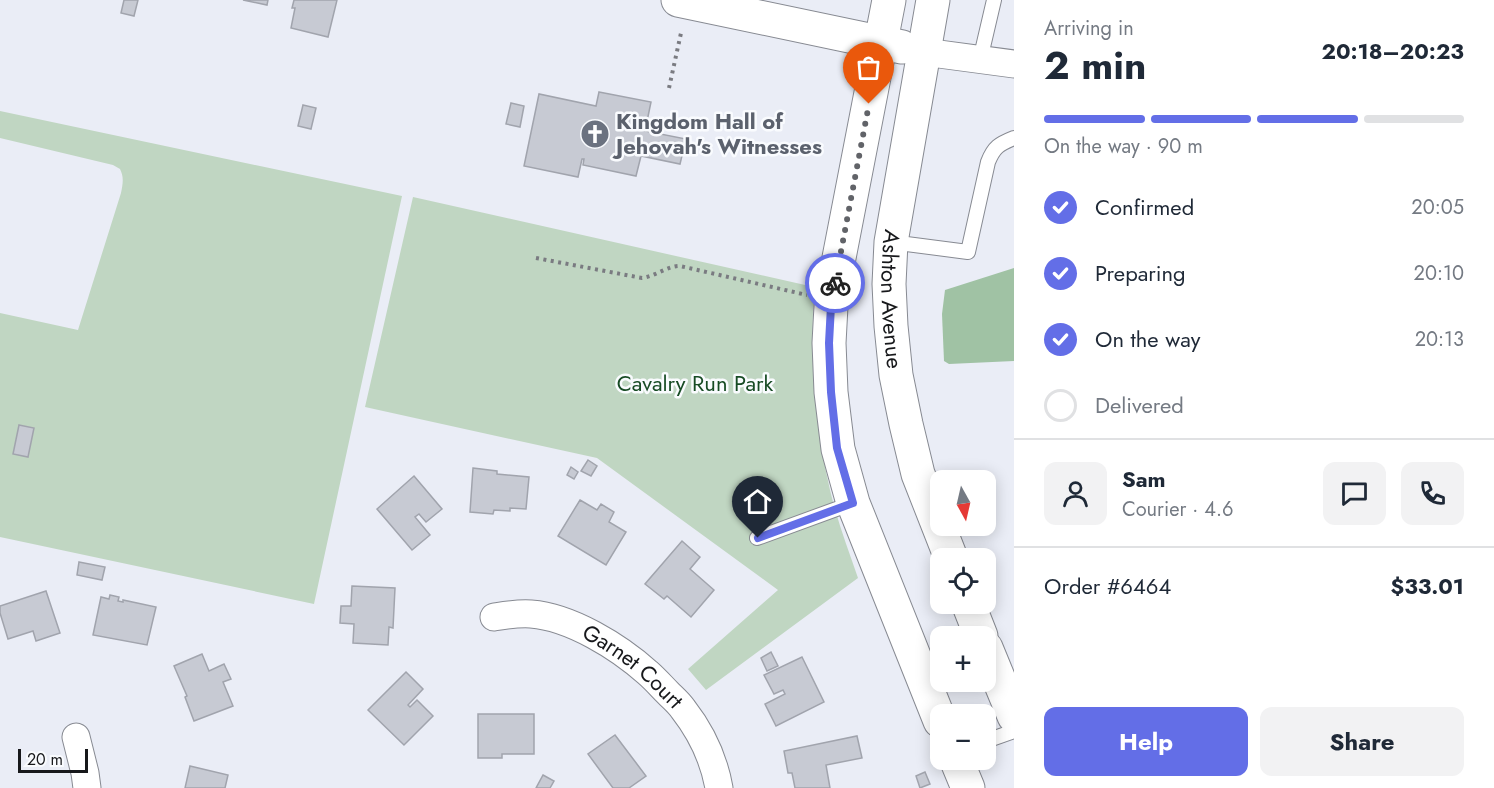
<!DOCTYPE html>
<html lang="en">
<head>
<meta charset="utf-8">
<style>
	:root { --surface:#fff; --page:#f2f2f3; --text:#1f2937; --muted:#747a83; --line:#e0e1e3; --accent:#636ee7 }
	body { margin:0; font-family:Jost,sans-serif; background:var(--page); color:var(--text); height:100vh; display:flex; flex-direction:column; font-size:22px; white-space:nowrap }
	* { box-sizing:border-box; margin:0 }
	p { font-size:20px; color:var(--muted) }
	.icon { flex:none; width:33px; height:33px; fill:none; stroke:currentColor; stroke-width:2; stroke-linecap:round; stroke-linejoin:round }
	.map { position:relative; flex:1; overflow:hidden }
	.drawer { display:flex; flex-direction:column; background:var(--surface); width:480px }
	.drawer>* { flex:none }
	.needle { width:39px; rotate:172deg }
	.buttons { position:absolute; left:930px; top:470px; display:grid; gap:12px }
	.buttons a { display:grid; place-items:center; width:66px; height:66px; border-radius:12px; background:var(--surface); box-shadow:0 3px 15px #0003; font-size:30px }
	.scale { position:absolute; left:18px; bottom:15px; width:70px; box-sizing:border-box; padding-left:6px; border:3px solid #17181b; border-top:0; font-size:16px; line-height:21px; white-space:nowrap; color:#17181b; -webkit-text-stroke:4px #f9fbfe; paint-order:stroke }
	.pin { position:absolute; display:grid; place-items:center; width:51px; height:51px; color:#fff; margin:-62px -26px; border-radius:50% 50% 50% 0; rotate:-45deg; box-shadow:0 0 6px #0007 }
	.pin .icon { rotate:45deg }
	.courier { position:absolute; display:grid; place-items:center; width:60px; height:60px; margin:-30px; border:4px solid #636ee7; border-radius:50%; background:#fff; color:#222; box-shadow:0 2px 8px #0007 }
	.overview em { font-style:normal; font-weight:700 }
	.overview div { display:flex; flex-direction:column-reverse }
	.overview { display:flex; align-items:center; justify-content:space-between; height:102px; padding:0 30px }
	h1 { font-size:39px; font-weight:700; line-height:45px }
	.bar { display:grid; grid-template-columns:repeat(4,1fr); gap:9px 6px; align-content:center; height:72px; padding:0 30px }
	.bar i { height:8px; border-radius:4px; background:var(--line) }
	.bar .on { background:var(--accent) }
	.bar p { grid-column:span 4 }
	.line { display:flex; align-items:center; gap:15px; padding:0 30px; border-top:2px solid var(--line) }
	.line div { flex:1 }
	.round { display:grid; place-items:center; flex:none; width:63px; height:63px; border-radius:12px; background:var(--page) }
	ol { padding:0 30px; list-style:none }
	li { display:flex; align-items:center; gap:18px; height:66px }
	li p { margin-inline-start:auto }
	li .icon { padding:6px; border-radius:50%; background:var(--accent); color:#fff; stroke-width:4 }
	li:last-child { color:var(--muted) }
	li i { width:33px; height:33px; border:3px solid var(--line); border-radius:50% }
	.cta { display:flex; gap:12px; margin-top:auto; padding:12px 30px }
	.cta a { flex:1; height:69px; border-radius:12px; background:var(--accent); color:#fff; font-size:24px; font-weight:700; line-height:69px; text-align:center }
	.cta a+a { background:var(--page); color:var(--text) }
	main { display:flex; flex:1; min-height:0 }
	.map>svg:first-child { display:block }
</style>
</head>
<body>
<main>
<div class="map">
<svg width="1014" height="788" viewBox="0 0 1014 788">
	<rect width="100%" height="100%" fill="#eaedf6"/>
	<!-- green -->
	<g fill="#c0d6c2" fill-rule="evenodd">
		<path d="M0 111 402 196 314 604 0 537V313L78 330 121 193C123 183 124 177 120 169L113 165 0 138ZM19 425 34 428 28 457 13 453Z"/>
		<path d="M413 197 814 287C810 355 815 424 830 490 837 520 848 549 858 578L706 690 688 669 778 590 597 458 365 407Z"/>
	</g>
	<!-- forest -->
	<path fill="#a0c2a4" d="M1014 268V361L949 364 944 361 942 314 945 290Z"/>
	<!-- building -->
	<g fill="#c7cad3" stroke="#a1a4ad" stroke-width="1.5">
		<path d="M124 0H138L134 16 121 13Z"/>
		<path d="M243 0H268L267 5Z"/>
		<path d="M294 0H337L328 37 291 28 295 8H292Z"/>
		<path d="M599 92 651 102 645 131 686 139 680 164 641 156 636 176 583 165 584 159H582L578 177 524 166 539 94 596 106Z"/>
		<path d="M511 103 524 106 520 127 506 124Z"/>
		<path d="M303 105 316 108 311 129 298 126Z"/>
		<path d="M19 425 34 428 28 457 13 454Z"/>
		<path d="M588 460 597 466 591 476 581 471Z"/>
		<path d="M571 467 578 472 574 479 567 475Z"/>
		<path d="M473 468 497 471V474L529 477 526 509 510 508V511L494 510 493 514 470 512Z"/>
		<path d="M414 476 442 509 426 522 419 514 415 517 430 535 412 550 377 509Z"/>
		<path d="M580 500 597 510 601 504 614 512 609 522 626 532 606 565 558 536Z"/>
		<path d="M682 541 700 557 690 569 714 590 691 617 667 596 664 599 645 584Z"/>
		<path d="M79 562 105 567 102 580 77 575Z"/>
		<path d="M352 586 395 588 393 628 389 627 388 645 353 643 354 624 340 623 341 606H351Z"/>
		<path d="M46 591 60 633 36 641 33 631 8 639 0 613V606Z"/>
		<path d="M110 595 119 597 118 601 123 602V600L156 607 147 645 93 635 101 597 109 599Z"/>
		<path d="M771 652 778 666 767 671 761 658Z"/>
		<path d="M202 654 209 671 224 664 231 679 223 682 233 706 194 721 185 697 187 696 174 666Z"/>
		<path d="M802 657 824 702 776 726 765 704 785 694 783 690 774 694 764 675Z"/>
		<path d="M406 672 423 689 408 705 410 707 417 700 433 716 404 745 368 710Z"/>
		<path d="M478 714H534V754H502V758H478Z"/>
		<path d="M615 735 646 776 629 788H613L588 754Z"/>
		<path d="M857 736 862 758 826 765 830 788H795L792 773H788L784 751Z"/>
		<path d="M190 766 228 775 225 788H185Z"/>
		<path d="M925 772 930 784 920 788 916 776Z"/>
		<path d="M543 775 554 781 550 788H536Z"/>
	</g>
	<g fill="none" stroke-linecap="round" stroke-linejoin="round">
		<!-- lane casing -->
		<g stroke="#878a92" stroke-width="16">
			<g id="lane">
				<path d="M980 60 994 0"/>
				<path d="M891 242 968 252 988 162C994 147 999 144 1014 138"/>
				<path d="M757 538 853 503"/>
				<path d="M986 741 1014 731"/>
			</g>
		</g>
		<!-- street casing -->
		<g stroke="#878a92" stroke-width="29">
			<g id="street">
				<path d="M924 52 1014 64"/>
				<path id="s1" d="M494 617C507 615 518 613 531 614 571 617 619 647 648 673 655 679 661 686 668 693 673 698 679 703 683 709 701 732 714 760 719 788"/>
				<path d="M76 737 85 773 87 788"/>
			</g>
		</g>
		<!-- secondary casing -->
		<g stroke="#878a92" stroke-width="35">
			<g id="secondary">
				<path d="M678 0 902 47"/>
				<path d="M889 0 838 263 831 306 829 343 831 392 838 449 853 503 940 721"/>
				<path id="s2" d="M933 0 891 242 889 284 891 326 896 375 906 424 918 474 951 558"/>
				<path d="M968 603 981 636"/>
				<path d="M986 648 1014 716"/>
				<path d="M956 759 968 788"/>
			</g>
		</g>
		<!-- path -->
		<g stroke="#7a7b81" stroke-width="4" stroke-dasharray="3 4.5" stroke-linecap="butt">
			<path d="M669 88 681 33"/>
			<path d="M536 258 642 278C656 276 667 266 680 266L807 295"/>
		</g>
		<!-- lane -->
		<use href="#lane" stroke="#fff" stroke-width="14"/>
		<!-- street -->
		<use href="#street" stroke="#fff" stroke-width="27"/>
		<!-- secondary -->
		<use href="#secondary" stroke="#fff" stroke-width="33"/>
	</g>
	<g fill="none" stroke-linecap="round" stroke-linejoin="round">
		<!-- done -->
		<path stroke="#616368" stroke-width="6" stroke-dasharray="0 10.8" d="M835 283 869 104"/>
		<!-- route -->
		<path stroke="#636ee7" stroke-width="8" d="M758 538 853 503 837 448 831 392 829 343 831 306 835 283"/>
	</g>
	<!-- icons -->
	<defs>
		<g id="church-disc" transform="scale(1.5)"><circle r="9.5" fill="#6b7280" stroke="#f9fbfe"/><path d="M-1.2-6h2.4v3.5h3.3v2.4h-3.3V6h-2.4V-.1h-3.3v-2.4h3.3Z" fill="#fff"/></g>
	</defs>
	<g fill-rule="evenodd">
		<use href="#church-disc" x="595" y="134"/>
	</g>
	<g text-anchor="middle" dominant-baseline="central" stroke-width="5" stroke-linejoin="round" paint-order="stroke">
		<!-- worship labels -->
		<g font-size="22" font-weight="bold" fill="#5b616d" stroke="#f9fbfe" text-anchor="start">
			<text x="616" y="121">Kingdom Hall of<tspan x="616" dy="25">Jehovah's Witnesses</tspan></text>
		</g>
		<!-- street labels -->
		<g font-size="22" fill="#17181b" stroke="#f9fbfe">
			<text stroke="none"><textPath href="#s2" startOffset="303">Ashton Avenue</textPath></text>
			<text stroke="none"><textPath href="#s1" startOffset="154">Garnet Court</textPath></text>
		</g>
		<!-- park labels -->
		<g font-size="22" fill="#174b24" stroke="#f9fbfe">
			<text x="695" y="383">Cavalry Run Park</text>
		</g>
	</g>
</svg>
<div class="buttons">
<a><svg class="needle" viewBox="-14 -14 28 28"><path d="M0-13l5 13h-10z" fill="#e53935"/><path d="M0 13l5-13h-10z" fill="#747a83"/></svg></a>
<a><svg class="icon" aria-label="locate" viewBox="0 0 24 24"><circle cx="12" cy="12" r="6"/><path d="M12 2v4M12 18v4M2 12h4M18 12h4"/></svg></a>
<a>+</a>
<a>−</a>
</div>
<div class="scale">20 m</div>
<div class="pin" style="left:869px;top:104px;background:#ea580c"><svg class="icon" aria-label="bag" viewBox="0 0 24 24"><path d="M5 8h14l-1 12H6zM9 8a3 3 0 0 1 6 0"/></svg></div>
<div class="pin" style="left:758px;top:538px;background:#1f2937"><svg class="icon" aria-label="home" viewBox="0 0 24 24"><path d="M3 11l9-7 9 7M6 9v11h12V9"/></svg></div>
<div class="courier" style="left:835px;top:283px"><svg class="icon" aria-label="bike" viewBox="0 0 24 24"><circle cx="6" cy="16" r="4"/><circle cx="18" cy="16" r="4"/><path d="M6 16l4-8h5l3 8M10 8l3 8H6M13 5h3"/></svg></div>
</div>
<section class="drawer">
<div class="overview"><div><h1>2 min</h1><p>Arriving in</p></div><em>20:18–20:23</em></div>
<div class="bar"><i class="on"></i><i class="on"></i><i class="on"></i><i></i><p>On the way · 90 m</p></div>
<ol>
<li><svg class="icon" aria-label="check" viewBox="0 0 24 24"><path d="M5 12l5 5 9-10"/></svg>Confirmed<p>20:05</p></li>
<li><svg class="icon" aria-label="check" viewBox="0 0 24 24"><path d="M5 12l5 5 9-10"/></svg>Preparing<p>20:10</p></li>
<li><svg class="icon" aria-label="check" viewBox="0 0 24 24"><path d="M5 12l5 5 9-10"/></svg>On the way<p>20:13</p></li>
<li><i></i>Delivered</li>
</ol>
<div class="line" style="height:108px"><a class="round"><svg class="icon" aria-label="person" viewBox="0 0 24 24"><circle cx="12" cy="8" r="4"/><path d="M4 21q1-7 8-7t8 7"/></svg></a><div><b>Sam</b><p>Courier · 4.6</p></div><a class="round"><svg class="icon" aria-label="chat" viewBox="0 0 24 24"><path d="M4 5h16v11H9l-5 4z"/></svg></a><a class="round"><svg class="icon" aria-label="phone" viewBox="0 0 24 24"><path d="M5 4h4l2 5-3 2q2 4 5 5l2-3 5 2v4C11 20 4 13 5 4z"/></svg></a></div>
<div class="line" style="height:78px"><div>Order #6464</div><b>$33.01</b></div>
<div class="cta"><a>Help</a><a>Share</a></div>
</section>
</main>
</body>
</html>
